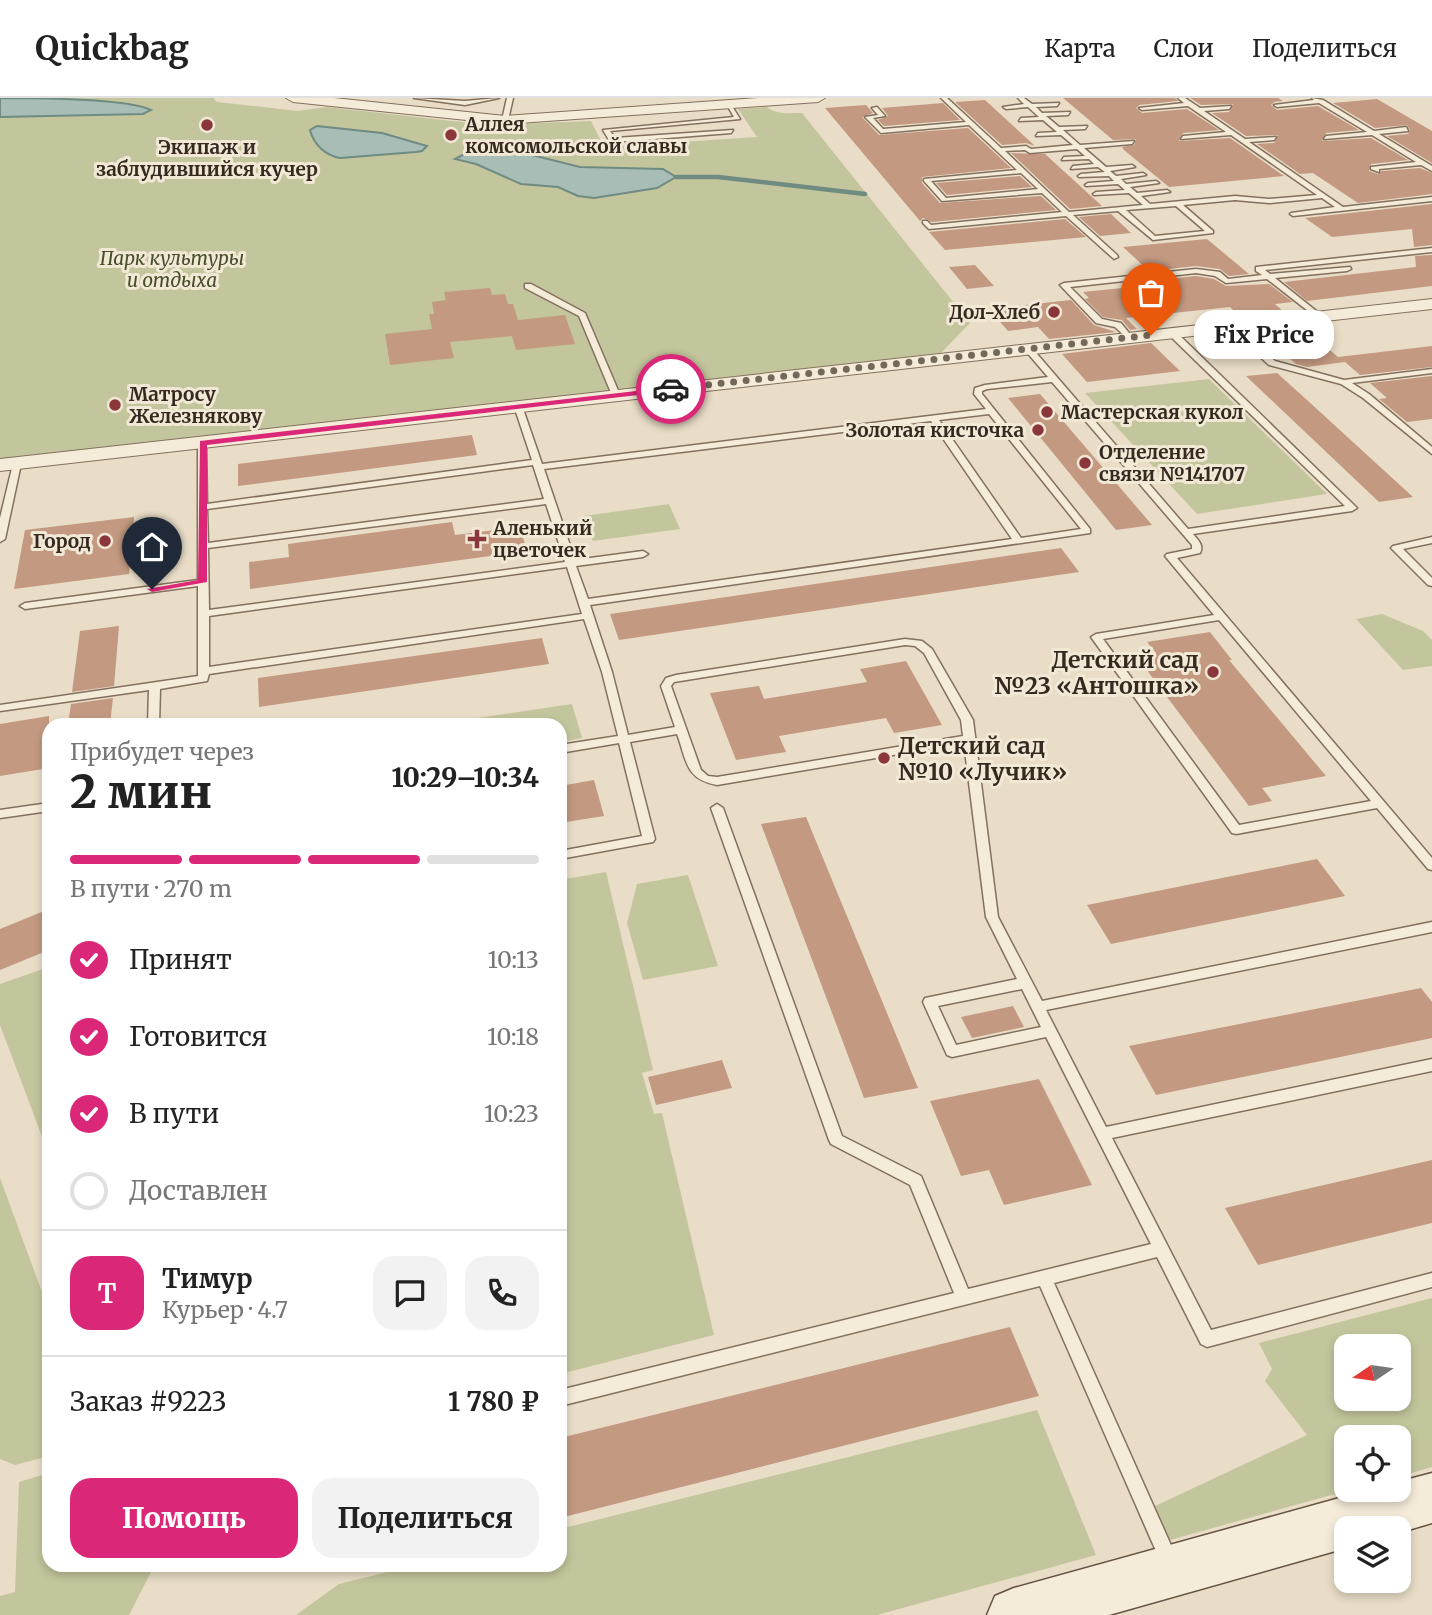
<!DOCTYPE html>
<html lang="ru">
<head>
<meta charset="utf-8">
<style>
	:root { --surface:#fff; --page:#f2f2f2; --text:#222; --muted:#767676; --line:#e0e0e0; --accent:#db2777 }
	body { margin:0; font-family:Merriweather,serif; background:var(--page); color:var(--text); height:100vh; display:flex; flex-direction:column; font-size:26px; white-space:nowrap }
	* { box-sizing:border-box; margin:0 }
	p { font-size:23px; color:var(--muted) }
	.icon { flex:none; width:38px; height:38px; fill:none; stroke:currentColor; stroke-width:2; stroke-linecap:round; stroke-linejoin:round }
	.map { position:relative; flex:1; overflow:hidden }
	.drawer { position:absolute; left:42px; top:620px; width:525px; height:854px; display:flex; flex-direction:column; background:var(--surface); border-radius:21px; box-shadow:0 4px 10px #0003 }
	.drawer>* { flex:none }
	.needle { width:46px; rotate:257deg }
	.controls { position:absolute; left:1334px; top:1236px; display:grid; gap:14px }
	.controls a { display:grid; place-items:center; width:77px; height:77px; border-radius:14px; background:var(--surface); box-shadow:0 4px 10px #0003; font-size:35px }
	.pin { position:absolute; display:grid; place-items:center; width:60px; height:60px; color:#fff; margin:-72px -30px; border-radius:50% 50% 50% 0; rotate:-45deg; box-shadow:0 0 7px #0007 }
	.pin .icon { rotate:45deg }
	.courier { position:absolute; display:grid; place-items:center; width:70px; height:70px; margin:-35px; border:5px solid #db2777; border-radius:50%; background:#fff; color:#222; box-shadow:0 2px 9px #0007 }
	.bubble { position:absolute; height:49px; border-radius:21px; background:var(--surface); box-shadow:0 4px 10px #0003; font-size:23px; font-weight:800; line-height:49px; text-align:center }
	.headline em { font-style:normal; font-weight:800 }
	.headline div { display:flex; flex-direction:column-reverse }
	.headline { display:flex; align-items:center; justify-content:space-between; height:119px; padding:0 28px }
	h1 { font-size:46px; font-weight:800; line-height:52px }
	.bar { display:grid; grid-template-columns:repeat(4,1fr); gap:10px 7px; align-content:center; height:84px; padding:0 28px }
	.bar i { height:9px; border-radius:5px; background:var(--line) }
	.bar .selected { background:var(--accent) }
	.bar p { grid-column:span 4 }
	.line { display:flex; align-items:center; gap:18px; padding:0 28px; border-top:2px solid var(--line) }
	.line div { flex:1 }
	.round { display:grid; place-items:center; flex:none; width:74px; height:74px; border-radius:21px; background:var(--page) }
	ol { padding:0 28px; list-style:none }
	li { display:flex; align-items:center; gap:21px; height:77px }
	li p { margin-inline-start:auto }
	li .icon { padding:7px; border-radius:50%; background:var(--accent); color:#fff; stroke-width:4 }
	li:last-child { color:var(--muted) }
	li i { width:38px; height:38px; border:4px solid var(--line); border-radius:50% }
	.cta { display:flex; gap:14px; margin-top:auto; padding:14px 28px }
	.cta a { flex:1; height:80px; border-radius:21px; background:var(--accent); color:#fff; font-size:28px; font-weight:800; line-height:80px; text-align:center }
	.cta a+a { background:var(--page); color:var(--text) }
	header { display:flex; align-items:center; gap:42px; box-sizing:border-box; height:98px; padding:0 35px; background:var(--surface); border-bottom:2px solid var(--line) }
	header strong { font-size:33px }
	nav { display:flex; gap:38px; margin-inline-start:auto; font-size:24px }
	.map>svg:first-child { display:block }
</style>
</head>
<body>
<header>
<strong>Quickbag</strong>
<nav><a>Карта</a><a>Слои</a><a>Поделиться</a></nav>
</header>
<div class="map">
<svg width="1432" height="1517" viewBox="0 0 1432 1517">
	<rect width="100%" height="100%" fill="#e9ddc7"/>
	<!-- green -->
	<g fill="#c3c69c" fill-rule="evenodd">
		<path d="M0 0H213L217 4 298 13 327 9 488 27 591 23 604 49 757 39 738 11 767 9C776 17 790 15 802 15L970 225 941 255 0 362Z"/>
		<path d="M1209 281 1327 396 1197 416 1085 295Z"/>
		<path d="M669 406 680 431 593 443 584 418Z"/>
		<path d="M1382 516 1423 533 1432 542V568L1403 572 1356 521Z"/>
		<path d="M572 606 582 640 560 644V626H459L458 623Z"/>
		<path d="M606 774 653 972 642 975 654 1016 662 1015 714 1237 560 1276V782Z"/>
		<path d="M688 777 718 868 643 882 627 825 637 786Z"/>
		<path d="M49 869V1057L0 927V886Z"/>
		<path d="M0 1080 49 1213V1358L15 1367 0 1361Z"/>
		<path d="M1432 1200V1369L1398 1379V1339H1346V1391H1353L1152 1447 1138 1416 1307 1337 1265 1283 1272 1271 1259 1245ZM1346 1248H1398V1300H1346Z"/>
		<path d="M1037 1312 1096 1457 877 1517H296L339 1486 416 1467 560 1466V1431Z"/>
		<path d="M49 1375V1466L148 1467 151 1474 129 1517H0V1498L15 1494 19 1384Z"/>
	</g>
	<!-- water -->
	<g fill="#a8bdb6" stroke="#6f8b82" stroke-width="2">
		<path d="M0 0C32 0 127 0 151 12L143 16 0 19Z"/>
		<path d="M317 28 382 35 427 48 422 53 416 54 340 60C325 57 314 47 310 32Z"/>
		<path d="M472 52 520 54 580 69 663 71 676 79 657 90 594 100 578 98 558 89 521 86 476 66 455 61Z"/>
	</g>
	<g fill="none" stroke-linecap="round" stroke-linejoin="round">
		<!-- stream -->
		<path stroke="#6f8b82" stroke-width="4.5" d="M676 79H718L865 96"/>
	</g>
	<!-- building -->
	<g fill="#c39981">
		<path d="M1063 0H1175L1178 3 1139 7 1136 10 1142 15 1187 11 1219 32 1183 35 1179 43 1230 40 1284 78 1169 89 1124 52 1122 49 1134 47 1136 41 1113 42Z"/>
		<path d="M1190 0H1278L1283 3 1274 4 1271 7 1277 12 1318 8 1359 32 1326 35 1322 43 1371 40 1408 62 1371 66 1369 73 1378 76 1382 73 1420 70 1432 75V96L1358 105 1313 75 1300 76 1257 46 1274 45 1278 37 1246 38 1212 15 1229 14 1233 6 1201 7Z"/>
		<path d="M1377 1 1432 33V65L1387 38 1408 36 1410 32 1407 27 1375 30 1333 5Z"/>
		<path d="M985 2 1035 48 1026 45 1002 47 955 4Z"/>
		<path d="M943 5 960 22 884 28 878 22 888 18 882 10Z"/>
		<path d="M866 7 873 15 862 19 879 37 968 30 1011 70 922 79V85L940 105 1041 98 1056 112 932 124 923 120 920 123 825 10Z"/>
		<path d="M1011 55 1045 56 1102 108 1070 111Z"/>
		<path d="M1020 78 1032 89 947 97 936 85Z"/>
		<path d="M1432 106V147L1414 149 1412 131 1332 139 1305 120Z"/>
		<path d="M1111 116 1131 135 1100 138 1079 119Z"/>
		<path d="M1065 121 1086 139 945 152 929 134Z"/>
		<path d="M1207 141 1249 176 1229 178 1220 171 1196 168 1149 173 1123 149Z"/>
		<path d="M1432 157V188L1307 203 1284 184 1416 169 1415 158Z"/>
		<path d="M975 167 994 188 967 191 949 169Z"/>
		<path d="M1196 178 1214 181 1226 188 1269 186 1293 204 1275 206 1285 215 1242 220 1230 209 1126 220 1137 231 1130 232 1122 222 1103 219 1085 201 1089 200 1083 194 1162 186 1158 182Z"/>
		<path d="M490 190 492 197 505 196 508 206H513L518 222 565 217 575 246 516 252 512 238 450 244 454 260 390 267 385 236 432 231 429 216H434L432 204 446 202 444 194Z"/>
		<path d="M1071 202 1094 227 1116 234 1049 241 1038 229 1008 233 989 211Z"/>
		<path d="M1301 228 1338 259 1432 248V269L1360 277 1345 264 1307 269 1296 266 1258 233Z"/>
		<path d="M1151 245 1180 273 1087 284 1062 256Z"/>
		<path d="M1277 275 1307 302 1413 399 1379 404 1246 278Z"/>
		<path d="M1432 278V321L1407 324 1379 301 1387 300 1370 285Z"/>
		<path d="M1040 296 1152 427 1116 432 1008 300Z"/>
		<path d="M472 337 477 357 238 388V366Z"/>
		<path d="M134 419 129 476 14 491 25 432Z"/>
		<path d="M452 424 455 437 520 429 527 453 250 491 249 464 289 459 288 446Z"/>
		<path d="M1061 450 1079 474 619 542 610 516Z"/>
		<path d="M119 528 114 588 72 594 80 533Z"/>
		<path d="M1210 534 1232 562H1229L1326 678 1262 690 1272 703 1249 708 1137 559 1156 555 1147 544Z"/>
		<path d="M542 540 549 566 259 609 258 580Z"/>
		<path d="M906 563 942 627 894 635 886 620 779 638 786 654 736 662 710 595 759 588 764 601 867 584 860 571Z"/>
		<path d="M113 600 110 626H68L71 606Z"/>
		<path d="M49 618V670L0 678V626Z"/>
		<path d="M594 682 604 718 560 725V688Z"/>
		<path d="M806 719 918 990 864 1000 761 726Z"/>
		<path d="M1317 761 1345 798 1111 846 1087 807Z"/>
		<path d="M49 811V852L0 872V831Z"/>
		<path d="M1421 890 1432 904V940L1156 997 1129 948Z"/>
		<path d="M1013 908 1024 929 972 940 961 919Z"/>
		<path d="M722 962 732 990 656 1007 648 979Z"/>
		<path d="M1039 981 1092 1087 1004 1107 989 1072 961 1078 930 1003Z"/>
		<path d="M1432 1062V1125L1258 1167 1225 1110Z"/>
		<path d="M1010 1229 1039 1298 560 1420V1340Z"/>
	</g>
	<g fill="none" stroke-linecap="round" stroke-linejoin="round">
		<!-- service casing -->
		<g stroke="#83705e" stroke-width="3">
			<g id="service">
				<path d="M414 0 465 3 499 0 465 7Z"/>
				<path d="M507 0H513L508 22 505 24 502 22Z"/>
				<path d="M941 0H947L1001 50 1026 48 1031 51 1073 47 1061 37 1036 38 1038 35 1057 34 1043 22 1019 23 1021 20 1039 19 1028 9 1006 11 1003 9 1024 6 1018 0H1024L1032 6 1059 5 1057 8 1036 9 1042 15 1070 14 1068 17 1046 18 1059 29 1087 28 1085 31 1063 32 1080 47 1134 43 1132 46 1084 50 1106 69 1132 67 1135 69 1110 73 1116 78 1143 75 1146 77 1121 81 1126 86 1156 83 1159 85 1130 89 1137 95 1167 92 1170 94 1141 98 1150 106 1235 98 1269 101 1317 97 1231 37 1181 41 1183 38 1226 34 1188 8 1142 12 1139 10 1184 5 1178 0H1185L1200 10 1231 8 1229 11 1204 13 1245 41 1276 39 1274 42 1249 44 1343 109 1432 99V103L1293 118 1290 116 1291 115 1335 109 1322 100 1269 105 1235 102 1183 107 1213 133V135L1153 142 1118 113 1073 117 1117 157 1118 159 1114 161 1066 118 929 131 923 125V123H927L931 127 1062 114 1042 95 942 103 924 83V81L1017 72 969 27 881 35 865 19 878 17 872 10 877 9 885 18 873 20 883 31 966 24ZM1077 51 1085 58 1064 59 1062 62 1089 61 1094 66 1073 68 1071 71 1098 69 1105 74 1081 76 1078 78 1079 79 1109 78 1114 83 1088 85 1085 87 1086 88 1118 86 1125 92 1096 94 1093 96 1094 97 1129 95 1143 107 1069 114 1005 53 1025 52 1030 55ZM1021 75 1038 91 946 100 931 83ZM1176 108 1205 133 1155 138 1126 112Z"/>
				<path d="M1312 0 1323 2 1374 33 1406 29 1408 33 1379 36 1432 68V73L1421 67 1379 71V74L1371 71V69L1416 64 1372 37 1324 41 1326 38 1367 34 1319 5 1277 9 1274 7 1314 2Z"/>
				<path d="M730 5 740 21 610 33 615 40 733 32 731 35 615 44 609 42 603 32 734 19 727 7Z"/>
				<path d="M1432 150V154L1265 172 1270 176 1350 169 1351 171 1347 173 1275 180 1320 216V220H1317L1267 181 1226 185 1215 178 1196 175 1070 189 1102 221 1121 225 1133 240 1129 242 1115 229 1096 225 1060 187 1064 185 1196 171 1220 174 1228 181 1262 177 1256 173V169Z"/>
				<path d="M525 186H531L585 215 620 297 619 299 612 297 579 218 525 190Z"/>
				<path d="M1228 226H1234L1275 263 1344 282 1432 271V275L1352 285 1369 296 1432 349V356L1363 300 1341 286 1269 267 1228 230Z"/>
				<path d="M1169 233H1175L1357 410 1352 413 1193 436C1198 442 1204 447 1200 455L1177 460 1432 760V772L1428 771 1377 710 1236 736 1232 735 1091 539 1096 536 1214 517 1165 458 1167 456 1192 451V447L1052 284 987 291 982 293V296L1090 431V435L590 507 612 574 628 637 675 629 661 588 666 580 676 577 905 541 922 543 932 551 973 622 998 819 1042 903 1432 824V834L1046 912 1106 1029 1432 961V973L1112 1040 1211 1232 1432 1175V1189L1207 1249 1201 1246 1157 1159 1054 1185 1178 1463 1175 1469 1169 1472 1163 1469 1040 1188 560 1308V1292L954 1195 910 1087 831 1046 829 1042 711 710 717 706 723 710 842 1038 921 1078 968 1191 1151 1146 1046 939 952 959 947 957 923 904 925 900 930 899 1017 881 986 819 964 645 717 687C685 681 687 663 677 636L630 644 655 741 653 744 560 761V753L642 738 619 645 560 655V647L618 638 602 574 584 521 209 576 207 583 160 591 159 626H148L149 592 0 613V607L198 578V488L25 511 20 508 25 505 198 482V345L202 342 206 345 207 406 532 362 514 308 518 305 522 308 542 366 986 311 974 296 975 290 985 287 1048 279 1024 251 1028 249H1031L1188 431 1345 408 1169 237ZM989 316 1081 431 1021 440 939 322ZM931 323 1012 441 588 501 576 468 643 459 648 456 643 453 575 462 544 371ZM533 367 544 401 208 445 207 411ZM546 406 565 464 209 512 208 450ZM567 469 582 516 209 569V518ZM1219 522 1371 703 1239 727 1103 541ZM905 547 915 548 924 555 961 622 963 638 717 679 708 678 701 672 671 588 674 584ZM1022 891 1041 929 956 947 938 908Z"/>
				<path d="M17 363 21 366 5 441 0 444V420L13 366Z"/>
				<path d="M1432 439V445L1403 451 1432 480V488L1428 487 1391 450 1393 448Z"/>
				<path d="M49 705V713L0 720V712Z"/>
			</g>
		</g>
		<!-- tertiary casing -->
		<g stroke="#83705e" stroke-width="2">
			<g id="tertiary">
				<path d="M286 0H334L505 18 758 0H825L818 4 505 26 293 4Z"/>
				<path d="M1432 201V211L0 373V361Z"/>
			</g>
		</g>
		<!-- secondary casing -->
		<g stroke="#645142" stroke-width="3">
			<path id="secondary" d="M1432 1375V1425L1398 1435V1430H1346V1450L1109 1517H987L995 1498 1014 1490 1372 1391H1398V1384Z"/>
		</g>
		<!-- service -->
		<use href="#service" fill="#f5ebd9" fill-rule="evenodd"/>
		<!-- tertiary -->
		<use href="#tertiary" fill="#f5ebd9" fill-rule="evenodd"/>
		<!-- secondary -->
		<use href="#secondary" fill="#f5ebd9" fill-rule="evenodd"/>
	</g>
	<!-- route -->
	<path fill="#db2777" d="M671 289 673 293 207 347V484L152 494 147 491 198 482 200 343Z"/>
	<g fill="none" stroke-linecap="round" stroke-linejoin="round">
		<!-- done -->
		<path stroke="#74685a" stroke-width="7" stroke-dasharray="0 12.6" d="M671 291 1151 237"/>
	</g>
	<!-- markers -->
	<g fill="#8a363b" stroke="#f1e8d6" stroke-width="2.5">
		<circle cx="207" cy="27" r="7"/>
		<circle cx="451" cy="37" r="7"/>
		<circle cx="1054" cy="214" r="7"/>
		<circle cx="115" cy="307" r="7"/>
		<circle cx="1047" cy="314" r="7"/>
		<circle cx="1038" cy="332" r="7"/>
		<circle cx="1085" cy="365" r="7"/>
		<path d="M473.5 430.5h7v7h7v7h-7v7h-7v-7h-7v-7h7z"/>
		<circle cx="105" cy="443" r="7"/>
		<circle cx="1213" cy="574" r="7"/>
		<circle cx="884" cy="660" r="7"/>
	</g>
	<g text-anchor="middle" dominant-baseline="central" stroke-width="6" stroke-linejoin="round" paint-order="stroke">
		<!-- far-poi labels -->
		<g font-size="19" font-weight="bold" fill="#352920" stroke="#f1e8d6" text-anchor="start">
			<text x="465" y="26">Аллея<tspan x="465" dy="22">комсомольской славы</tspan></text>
			<text x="207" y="49" text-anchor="middle">Экипаж и<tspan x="207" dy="22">заблудившийся кучер</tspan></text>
			<text x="1040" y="214" text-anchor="end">Дол-Хлеб</text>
			<text x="129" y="296">Матросу<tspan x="129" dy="22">Железнякову</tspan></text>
			<text x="1061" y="314">Мастерская кукол</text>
			<text x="1024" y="332" text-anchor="end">Золотая кисточка</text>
			<text x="1099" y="354">Отделение<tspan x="1099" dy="22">связи №141707</tspan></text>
			<text x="493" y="430">Аленький<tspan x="493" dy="22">цветочек</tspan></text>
			<text x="91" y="443" text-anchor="end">Город</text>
		</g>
		<!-- far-park labels -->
		<g font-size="19" font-style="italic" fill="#474f29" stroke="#f1e8d6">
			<text x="172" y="160">Парк культуры<tspan x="172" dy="22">и отдыха</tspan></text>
		</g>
		<!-- poi labels -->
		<g font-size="23" font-weight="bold" fill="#352920" stroke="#f1e8d6" text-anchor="end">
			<text x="1199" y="561">Детский сад<tspan x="1199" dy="26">№23 «Антошка»</tspan></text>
			<text x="898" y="647" text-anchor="start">Детский сад<tspan x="898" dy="26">№10 «Лучик»</tspan></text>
		</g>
	</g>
</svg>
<div class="controls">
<a><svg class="needle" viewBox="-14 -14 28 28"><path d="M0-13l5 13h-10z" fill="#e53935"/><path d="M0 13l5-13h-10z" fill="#767676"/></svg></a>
<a><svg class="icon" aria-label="locate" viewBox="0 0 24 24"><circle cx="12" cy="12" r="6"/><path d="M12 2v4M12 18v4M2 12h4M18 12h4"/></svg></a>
<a><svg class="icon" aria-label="layers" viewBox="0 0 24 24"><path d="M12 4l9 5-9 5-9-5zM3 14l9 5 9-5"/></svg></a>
</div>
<div class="pin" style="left:1151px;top:237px;background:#ea580c"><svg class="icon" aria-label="bag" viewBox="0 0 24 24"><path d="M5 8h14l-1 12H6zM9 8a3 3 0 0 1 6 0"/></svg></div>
<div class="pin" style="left:152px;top:491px;background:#1f2937"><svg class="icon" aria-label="home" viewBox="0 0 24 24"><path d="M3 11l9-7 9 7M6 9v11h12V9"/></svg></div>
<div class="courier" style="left:671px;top:291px"><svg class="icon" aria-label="car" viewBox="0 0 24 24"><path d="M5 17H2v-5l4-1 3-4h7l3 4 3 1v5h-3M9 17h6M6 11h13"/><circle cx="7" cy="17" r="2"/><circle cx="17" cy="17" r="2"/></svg></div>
<div class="bubble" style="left:1194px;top:212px;width:140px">Fix Price</div>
<section class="drawer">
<div class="headline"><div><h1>2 мин</h1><p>Прибудет через</p></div><em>10:29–10:34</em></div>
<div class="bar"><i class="selected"></i><i class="selected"></i><i class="selected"></i><i></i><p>В пути · 270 m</p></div>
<ol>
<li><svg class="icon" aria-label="check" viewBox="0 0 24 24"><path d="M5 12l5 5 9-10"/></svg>Принят<p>10:13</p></li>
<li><svg class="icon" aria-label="check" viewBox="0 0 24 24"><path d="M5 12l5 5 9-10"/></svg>Готовится<p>10:18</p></li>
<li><svg class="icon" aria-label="check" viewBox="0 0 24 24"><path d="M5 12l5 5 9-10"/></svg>В пути<p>10:23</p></li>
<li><i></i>Доставлен</li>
</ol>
<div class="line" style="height:126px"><b class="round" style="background:var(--accent);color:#fff">Т</b><div><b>Тимур</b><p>Курьер · 4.7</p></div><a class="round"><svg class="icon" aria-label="chat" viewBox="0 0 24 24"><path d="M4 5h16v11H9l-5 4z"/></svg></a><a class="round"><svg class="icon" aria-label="phone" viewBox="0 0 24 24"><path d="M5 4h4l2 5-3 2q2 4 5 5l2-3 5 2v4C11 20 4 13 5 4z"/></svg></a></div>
<div class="line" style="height:91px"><div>Заказ #9223</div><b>1 780 ₽</b></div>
<div class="cta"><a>Помощь</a><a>Поделиться</a></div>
</section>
</div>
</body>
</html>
